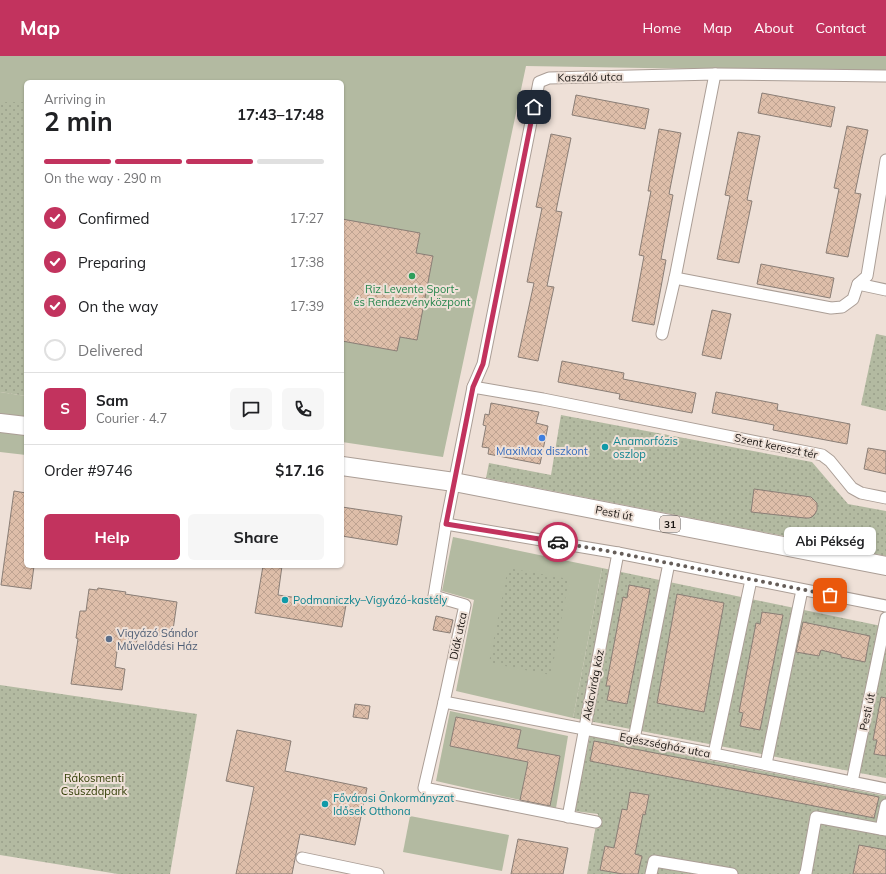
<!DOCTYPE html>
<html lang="en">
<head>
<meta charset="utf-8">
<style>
	:root { --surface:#fff; --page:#f6f6f6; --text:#202124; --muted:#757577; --line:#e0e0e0; --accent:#c2335e }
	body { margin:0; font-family:Mulish,sans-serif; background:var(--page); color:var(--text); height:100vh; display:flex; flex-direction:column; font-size:15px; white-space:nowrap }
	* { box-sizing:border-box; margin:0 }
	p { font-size:13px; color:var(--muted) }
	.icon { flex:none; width:22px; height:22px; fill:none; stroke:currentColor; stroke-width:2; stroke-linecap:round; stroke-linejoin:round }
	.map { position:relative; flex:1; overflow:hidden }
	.drawer { position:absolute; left:24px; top:24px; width:320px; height:488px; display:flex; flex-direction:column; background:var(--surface); border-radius:6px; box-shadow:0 1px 3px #0004 }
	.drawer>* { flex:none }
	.pin { position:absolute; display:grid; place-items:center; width:34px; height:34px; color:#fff; margin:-17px; border-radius:8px; box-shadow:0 2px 6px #0006 }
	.courier { position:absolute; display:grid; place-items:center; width:40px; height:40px; margin:-20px; border:3px solid #c2335e; border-radius:50%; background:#fff; color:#222; box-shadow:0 1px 5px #0007 }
	.bubble { position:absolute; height:28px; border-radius:6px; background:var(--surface); box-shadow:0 1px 3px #0004; font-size:13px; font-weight:700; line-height:28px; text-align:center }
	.head em { font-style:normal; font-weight:700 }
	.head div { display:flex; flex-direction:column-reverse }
	.head { display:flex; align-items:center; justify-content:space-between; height:68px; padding:0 20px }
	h1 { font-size:26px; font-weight:700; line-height:30px }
	.bar { display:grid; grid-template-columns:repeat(4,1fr); gap:6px 4px; align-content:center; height:48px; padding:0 20px }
	.bar i { height:5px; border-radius:3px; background:var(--line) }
	.bar .active { background:var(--accent) }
	.bar p { grid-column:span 4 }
	.line { display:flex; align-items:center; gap:10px; padding:0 20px; border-top:1px solid var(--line) }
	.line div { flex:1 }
	.round { display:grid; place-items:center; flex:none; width:42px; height:42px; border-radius:6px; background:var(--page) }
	ol { padding:0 20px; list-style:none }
	li { display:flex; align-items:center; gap:12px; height:44px }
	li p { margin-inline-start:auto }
	li .icon { padding:4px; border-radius:50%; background:var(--accent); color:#fff; stroke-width:4 }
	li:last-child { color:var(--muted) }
	li i { width:22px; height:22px; border:2px solid var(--line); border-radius:50% }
	.cta { display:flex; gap:8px; margin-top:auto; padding:8px 20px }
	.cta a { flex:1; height:46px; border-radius:6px; background:var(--accent); color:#fff; font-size:16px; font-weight:700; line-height:46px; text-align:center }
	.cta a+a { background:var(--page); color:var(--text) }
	header { display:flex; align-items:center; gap:24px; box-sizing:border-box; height:56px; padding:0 20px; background:var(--accent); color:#fff }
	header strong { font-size:19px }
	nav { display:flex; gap:22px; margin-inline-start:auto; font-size:14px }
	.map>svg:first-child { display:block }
</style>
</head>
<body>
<header>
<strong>Map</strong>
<nav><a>Home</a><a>Map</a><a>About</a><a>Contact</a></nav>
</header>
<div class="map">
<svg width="886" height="818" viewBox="0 0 886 818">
	<defs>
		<pattern id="park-dots" width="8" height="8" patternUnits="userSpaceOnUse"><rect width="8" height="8" fill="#b3baa1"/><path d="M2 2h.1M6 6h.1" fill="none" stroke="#999f8a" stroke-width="1.8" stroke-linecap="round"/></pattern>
		<pattern id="building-cross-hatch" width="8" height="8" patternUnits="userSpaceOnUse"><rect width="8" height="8" fill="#debea9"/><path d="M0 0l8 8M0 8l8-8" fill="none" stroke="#bea391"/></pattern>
	</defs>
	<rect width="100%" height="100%" fill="#eee0d7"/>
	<!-- green -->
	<g fill="#b3baa1">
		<path d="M0 0H886V16L526 10 443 401 342 386V26H26V46H0Z"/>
		<path d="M0 336 26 340V399L0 396Z"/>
		<path d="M453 481 602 512 573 662 456 635 474 544 442 535Z"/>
		<path d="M450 655 568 680 556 752 436 725Z"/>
		<path d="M410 760 509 779 502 815 403 796Z"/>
	</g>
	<!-- park -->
	<g fill="url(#park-dots)">
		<path d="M0 46H26V340L0 336Z"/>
		<path d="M876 278 886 280V355L861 349Z"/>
		<path d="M561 359 812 406 848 448 886 455V500L486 422 489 407 551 419Z"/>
		<path d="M508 512 569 523 551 619 489 607Z"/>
		<path d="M602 512 886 571V722L573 662Z"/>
		<path d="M0 629 197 658 170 818H118L0 799Z"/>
		<path d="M590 680 886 740V818H587L598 758 574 755Z"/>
	</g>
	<!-- building -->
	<g fill="url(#building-cross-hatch)" stroke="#8a7e76">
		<path d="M762 37 835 51 831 71 758 57Z"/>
		<path d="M576 39 649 53 645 73 572 59Z"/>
		<path d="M847 70 868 74 855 137 861 138 848 201 826 197 839 133 834 132Z"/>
		<path d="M659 73 681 77 669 138 673 139 661 203 666 204 654 269 632 265 644 200 639 199 651 135H648Z"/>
		<path d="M738 76 760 80 747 144 752 145 739 207 717 203 730 140 725 139Z"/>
		<path d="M551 78 571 82 556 155 562 156 547 230 554 231 538 305 518 301 534 227 527 226 542 152 536 151Z"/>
		<path d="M342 163 420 177 416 197 433 200 417 284 400 281 397 295 342 285Z"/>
		<path d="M761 208 834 222 830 242 757 228Z"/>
		<path d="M712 254 731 258 721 303 702 299Z"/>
		<path d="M562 305 624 317 623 323 696 337 692 357 619 343 620 338 558 326Z"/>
		<path d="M716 336 778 348 777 354 850 368 847 388 773 374 774 369 712 357Z"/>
		<path d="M491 347 539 356 536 367 548 370 540 408 488 398 489 392 482 391 486 370 483 369 485 358 489 359Z"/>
		<path d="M868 392 886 395V418L864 413Z"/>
		<path d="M754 433 811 441 817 447V454L815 458 812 461 809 462H805L751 456Z"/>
		<path d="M14 435 26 437V510H34L31 533 1 529Z"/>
		<path d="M342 451 402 460 397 489 342 480Z"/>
		<path d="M263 510H282L278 539 346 549 342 571 255 557Z"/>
		<path d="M629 529 650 533 627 648 607 644 610 630H606L623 541 627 542Z"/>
		<path d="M98 532 126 536 125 538 177 546 172 581 138 576 136 590 118 588 115 611 125 613 122 634 71 628 78 583 76 582 80 555H86L89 533 97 534Z"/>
		<path d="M677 538 724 547 704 656 657 647Z"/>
		<path d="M762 556 783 559 760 674 740 670 743 657 739 656 756 567 760 568Z"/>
		<path d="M436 560 453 564 450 577 433 574Z"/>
		<path d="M803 566 870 580 865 606 841 601V599L821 594 819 600 796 596Z"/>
		<path d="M881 641 886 642V700L874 698 877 684H873Z"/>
		<path d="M355 648 370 650 368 663 353 661Z"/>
		<path d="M456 661 521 674 517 692 560 700 550 750 520 744 528 706 450 690Z"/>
		<path d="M237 674 291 685 285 715 367 732 355 789 300 778 292 818H236L254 731 226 725Z"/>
		<path d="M594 685 879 741 874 762 590 705Z"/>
		<path d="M630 736 649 739 645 759 643 758 635 798 642 800 638 818H623L600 814 605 790 614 792 622 753 627 754Z"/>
		<path d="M518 783 568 792 563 818H511Z"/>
		<path d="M859 789 886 794V818H853Z"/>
	</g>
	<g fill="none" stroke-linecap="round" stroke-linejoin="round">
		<!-- minor casing -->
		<g stroke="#ab9e96" stroke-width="13">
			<g id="minor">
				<path d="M675 222 831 252 842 251 853 243 858 228 867 220 886 104"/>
				<path d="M858 228 886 234"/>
				<path d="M662 278 675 222 715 18"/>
				<path d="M473 331 543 343 822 399 830 405 852 432 861 437 886 442"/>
				<path d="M446 468 618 497 886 550"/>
				<path d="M444 646 714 698 886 733"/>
				<path d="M634 683 669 507"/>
				<path d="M714 698 751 524"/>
				<path d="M766 708 802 534"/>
				<path d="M852 726 886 562"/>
				<path d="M568 761 618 497"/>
				<path d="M596 766 424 732 444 646 465 549 434 540 446 468 473 331 483 308 539 26 549 22 715 18 886 20"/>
				<path d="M881 773 886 749"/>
				<path d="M302 802 378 818"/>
				<path d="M651 818 654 805 732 818"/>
				<path d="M805 818 806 817 816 761 886 774"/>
			</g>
		</g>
		<!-- primary casing -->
		<g stroke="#ab9e96" stroke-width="20">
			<g id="primary">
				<path d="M0 367 26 370"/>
				<path d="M342 410 454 426 886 510"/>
			</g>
		</g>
		<!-- minor -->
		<use href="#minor" stroke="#fff" stroke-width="11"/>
		<!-- primary -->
		<use href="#primary" stroke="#fff" stroke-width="18"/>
	</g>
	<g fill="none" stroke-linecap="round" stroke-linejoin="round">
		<!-- done -->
		<path stroke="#655d58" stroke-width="4" stroke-dasharray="0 7.2" d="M558 486 618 497 830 539"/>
		<!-- route -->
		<path stroke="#c2335e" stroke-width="5" d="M534 51 483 308 473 331 446 468 558 486"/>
	</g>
	<!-- markers -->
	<circle fill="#2e9e5b" stroke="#eee0d7" stroke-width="1.5" cx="412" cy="220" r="4"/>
	<circle fill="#3f7fe0" stroke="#eee0d7" stroke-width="1.5" cx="542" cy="382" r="4"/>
	<g fill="#0f9aa8" stroke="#eee0d7" stroke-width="1.5">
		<circle cx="605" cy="391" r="4"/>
		<circle cx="285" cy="544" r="4"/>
		<circle cx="325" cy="748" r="4"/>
	</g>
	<circle fill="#5c6f8a" stroke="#eee0d7" stroke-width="1.5" cx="109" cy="583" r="4"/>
	<g text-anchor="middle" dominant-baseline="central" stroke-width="4" stroke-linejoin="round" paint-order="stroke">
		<!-- shield labels -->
		<rect fill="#eee0d7" stroke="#5a534e" stroke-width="1" x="660" y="460" width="20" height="16" rx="3"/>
		<g font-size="10" font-weight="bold" fill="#1b1613">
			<text x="670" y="468">31</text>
		</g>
		<!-- street labels -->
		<g font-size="11" fill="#1b1613" stroke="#eee0d7">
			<text transform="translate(590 21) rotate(-1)">Kaszáló utca</text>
			<text transform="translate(776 390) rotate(12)">Szent kereszt tér</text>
			<text transform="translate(614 457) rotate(11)">Pesti út</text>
			<text transform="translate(458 580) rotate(-78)">Diák utca</text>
			<text transform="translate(593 629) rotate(-79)">Akácvirág köz</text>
			<text transform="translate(867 656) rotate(-78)">Pesti út</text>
			<text transform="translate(665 689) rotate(11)">Egészségház utca</text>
		</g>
		<!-- leisure labels -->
		<g font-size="11" fill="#27864d" stroke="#eee0d7">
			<text x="412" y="233">Riz Levente Sport-<tspan x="412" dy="13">és Rendezvényközpont</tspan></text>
		</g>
		<!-- culture labels -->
		<g font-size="11" fill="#0d838f" stroke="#eee0d7" text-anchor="start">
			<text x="613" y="385">Anamorfózis<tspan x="613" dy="13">oszlop</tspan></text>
			<text x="293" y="544">Podmaniczky–Vigyázó-kastély</text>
			<text x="333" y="742">Fővárosi Önkormányzat<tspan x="333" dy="13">Idősek Otthona</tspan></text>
		</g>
		<!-- shop labels -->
		<g font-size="11" fill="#366cbe" stroke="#eee0d7">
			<text x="542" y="395">MaxiMax diszkont</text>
		</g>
		<!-- service labels -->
		<g font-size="11" fill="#4e5e75" stroke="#eee0d7" text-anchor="start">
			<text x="117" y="577">Vigyázó Sándor<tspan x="117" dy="13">Művelődési Ház</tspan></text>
		</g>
		<!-- park labels -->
		<g font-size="11" fill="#313c04" stroke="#eee0d7">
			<text x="94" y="722">Rákosmenti<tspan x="94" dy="13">Csúszdapark</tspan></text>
		</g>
	</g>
</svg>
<div class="pin" style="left:830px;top:539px;background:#ea580c"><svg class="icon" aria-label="bag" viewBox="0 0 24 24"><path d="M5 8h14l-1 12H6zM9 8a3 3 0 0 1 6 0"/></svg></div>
<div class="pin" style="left:534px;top:51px;background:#1f2937"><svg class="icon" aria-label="home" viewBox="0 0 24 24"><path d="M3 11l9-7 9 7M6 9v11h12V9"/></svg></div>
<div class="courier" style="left:558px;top:486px"><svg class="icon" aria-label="car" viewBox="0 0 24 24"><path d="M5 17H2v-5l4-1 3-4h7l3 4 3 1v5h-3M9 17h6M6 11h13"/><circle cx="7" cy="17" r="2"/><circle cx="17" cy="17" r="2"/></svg></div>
<div class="bubble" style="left:784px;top:471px;width:92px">Abi Pékség</div>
<section class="drawer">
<div class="head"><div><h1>2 min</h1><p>Arriving in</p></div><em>17:43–17:48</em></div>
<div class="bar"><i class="active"></i><i class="active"></i><i class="active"></i><i></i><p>On the way · 290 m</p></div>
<ol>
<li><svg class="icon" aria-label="check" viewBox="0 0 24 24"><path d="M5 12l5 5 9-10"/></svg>Confirmed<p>17:27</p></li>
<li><svg class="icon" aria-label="check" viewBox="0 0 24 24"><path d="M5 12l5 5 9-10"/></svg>Preparing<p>17:38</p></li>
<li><svg class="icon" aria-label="check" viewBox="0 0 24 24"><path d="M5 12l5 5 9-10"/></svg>On the way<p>17:39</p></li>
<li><i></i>Delivered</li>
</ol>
<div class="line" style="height:72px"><b class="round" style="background:var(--accent);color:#fff">S</b><div><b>Sam</b><p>Courier · 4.7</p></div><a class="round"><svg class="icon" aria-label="chat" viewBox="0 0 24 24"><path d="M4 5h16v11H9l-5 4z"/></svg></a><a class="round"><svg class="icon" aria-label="phone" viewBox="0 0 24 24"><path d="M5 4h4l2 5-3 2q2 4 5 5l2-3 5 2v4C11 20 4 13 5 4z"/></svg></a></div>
<div class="line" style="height:52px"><div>Order #9746</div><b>$17.16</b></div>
<div class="cta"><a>Help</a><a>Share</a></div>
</section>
</div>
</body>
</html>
